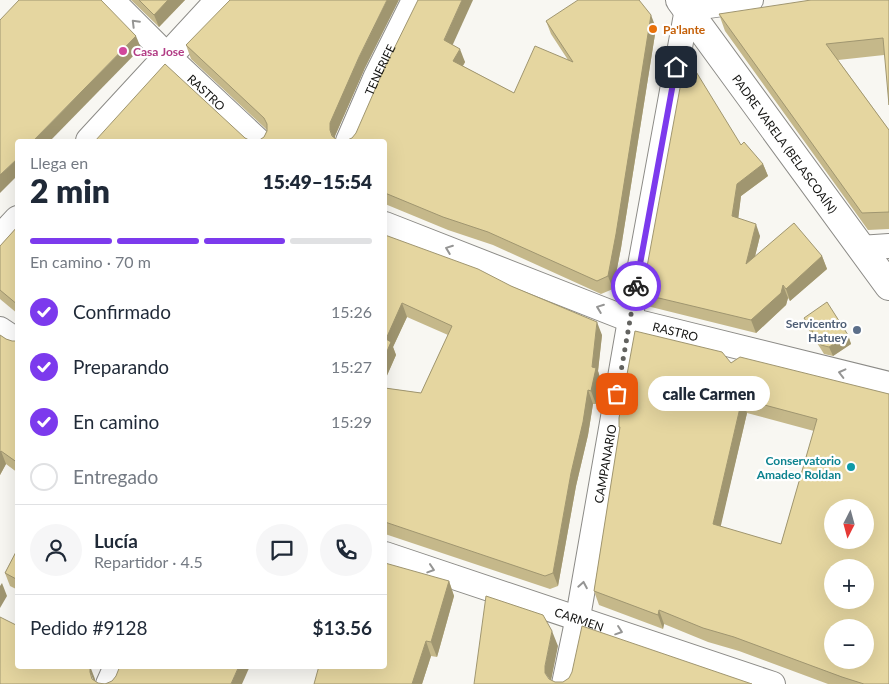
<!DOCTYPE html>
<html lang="es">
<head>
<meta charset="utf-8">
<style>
	:root { --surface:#fff; --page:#f6f6f7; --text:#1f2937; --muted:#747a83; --line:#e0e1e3; --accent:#7c3aed }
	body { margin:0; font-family:Lato,sans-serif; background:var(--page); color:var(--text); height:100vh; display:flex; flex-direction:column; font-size:19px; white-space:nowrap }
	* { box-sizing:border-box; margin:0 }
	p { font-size:16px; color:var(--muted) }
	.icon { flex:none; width:28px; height:28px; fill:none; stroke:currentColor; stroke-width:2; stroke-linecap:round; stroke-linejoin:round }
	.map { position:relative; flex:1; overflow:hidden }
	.details { position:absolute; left:15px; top:139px; width:372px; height:530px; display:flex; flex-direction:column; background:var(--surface); border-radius:5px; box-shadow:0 5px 20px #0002 }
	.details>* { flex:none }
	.needle { width:32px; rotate:186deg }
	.controls { position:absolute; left:824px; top:499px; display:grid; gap:10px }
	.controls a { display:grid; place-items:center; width:50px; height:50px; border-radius:50%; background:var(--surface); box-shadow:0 5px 20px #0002; font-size:25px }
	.pin { position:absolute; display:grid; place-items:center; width:42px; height:42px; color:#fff; margin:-21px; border-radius:10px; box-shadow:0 2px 8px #0006 }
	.courier { position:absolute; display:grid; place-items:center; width:50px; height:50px; margin:-25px; border:4px solid #7c3aed; border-radius:50%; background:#fff; color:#222; box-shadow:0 1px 6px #0007 }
	.bubble { position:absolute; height:35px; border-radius:18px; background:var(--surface); box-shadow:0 5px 20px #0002; font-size:16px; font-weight:800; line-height:35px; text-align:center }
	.headline em { font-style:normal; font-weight:800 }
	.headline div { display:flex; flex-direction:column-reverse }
	.headline { display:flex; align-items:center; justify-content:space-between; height:85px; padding:0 15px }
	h1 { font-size:32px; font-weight:800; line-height:38px }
	.bar { display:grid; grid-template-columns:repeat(4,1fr); gap:8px 5px; align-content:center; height:60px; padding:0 15px }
	.bar i { height:6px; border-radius:4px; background:var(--line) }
	.bar .active { background:var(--accent) }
	.bar p { grid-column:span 4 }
	.line { display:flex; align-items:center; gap:12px; padding:0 15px; border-top:1px solid var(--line) }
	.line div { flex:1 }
	.round { display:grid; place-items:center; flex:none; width:52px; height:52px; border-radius:26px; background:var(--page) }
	ol { padding:0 15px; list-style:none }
	li { display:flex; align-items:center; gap:15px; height:55px }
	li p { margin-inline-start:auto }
	li .icon { padding:5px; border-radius:50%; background:var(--accent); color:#fff; stroke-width:4 }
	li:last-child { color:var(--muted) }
	li i { width:28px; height:28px; border:2px solid var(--line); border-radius:50% }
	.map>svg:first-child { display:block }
</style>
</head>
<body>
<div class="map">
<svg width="889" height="684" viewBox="0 0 889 684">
	<rect width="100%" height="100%" fill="#f8f7f2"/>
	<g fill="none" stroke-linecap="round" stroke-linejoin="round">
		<!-- minor casing -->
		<g stroke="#8c8b87" stroke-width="26">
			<g id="minor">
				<path id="s1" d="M112 0 168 56 259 141"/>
				<path id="s2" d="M348 141 376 76 414 0"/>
				<path id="s3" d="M385 224 630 320 889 384"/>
				<path d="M860 248 889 246"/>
				<path d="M0 329 18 341"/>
				<path id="s4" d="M385 554 773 684"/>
				<path d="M108 684 116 666"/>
				<path id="s5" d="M564 684 578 617 630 320 687 9 751 0"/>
			</g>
		</g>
		<!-- major casing -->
		<g stroke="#8c8b87" stroke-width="30">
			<g id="major">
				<path id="s6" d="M680 0 889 286"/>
				<path d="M90 141 220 0"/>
				<path d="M0 239 18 220"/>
			</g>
		</g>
		<!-- minor -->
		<use href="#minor" stroke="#fff" stroke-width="24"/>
		<!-- major -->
		<use href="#major" stroke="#fff" stroke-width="28"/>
	</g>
	<!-- wall -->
	<g fill="#c5b88a" fill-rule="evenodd">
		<path d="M131 0H185L159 27Z"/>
		<path d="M889 0 884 55 838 60 889 130V229L868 230 725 31 719 14Z"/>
		<path d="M546 21 656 28 621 248 613 289 601 294 493 245 448 230 385 204V141L352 138 453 45 465 62 463 66 514 93 568 60 551 34Z"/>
		<path d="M186 45 364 70 335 136V138L337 140 345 141H95L245 138 251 141H258L264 137 267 130 191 59Z"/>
		<path d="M741 145 763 164 768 176 741 196 738 218 760 236 755 256H822L827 269 790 301 788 298 786 305 756 333 647 306 642 294Z"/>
		<path d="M18 226V314L0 299V246Z"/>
		<path d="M385 235 602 335 598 371 601 381 596 404H593L588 435 576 486 558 586 550 589 385 534V388L421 393 448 335 407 317 393 347 396 355 385 380Z"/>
		<path d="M804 318 848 335 851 344 833 356 824 354 807 327Z"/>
		<path d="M0 335 6 339 12 341H18V473L6 464 0 475Z"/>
		<path d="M731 363 889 394V684H828L739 651 708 642 664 624 663 629 599 605 594 591 620 430 619 427ZM747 413 814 431 781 544 720 527Z"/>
		<path d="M18 548V590L10 586 5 573Z"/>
		<path d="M449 581 454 596 437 657 431 656 422 684H314Z"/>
	</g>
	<!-- shaded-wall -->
	<g fill="#a09670">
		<path d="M168 0H185L159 27 154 15Z"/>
		<path d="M387 0H399L364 70 335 136V141L330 130V123L359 57Z"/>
		<path d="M462 0H473L449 53 444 40Z"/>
		<path d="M651 15 656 28 621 248 613 289 608 276Z"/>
		<path d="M136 36 141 48 50 141H33Z"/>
		<path d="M460 49 465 62 458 74 453 61Z"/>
		<path d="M18 158V175L0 193V175Z"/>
		<path d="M763 164 768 176 741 196 737 229 732 216 737 184Z"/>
		<path d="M756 224 760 236 750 277 746 264Z"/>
		<path d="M822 256 827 269 790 301 786 289Z"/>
		<path d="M783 285 788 298 786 305 756 333 751 320Z"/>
		<path d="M402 303 407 317 393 347 396 355 385 380 386 339Z"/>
		<path d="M597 322 602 335 598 371 601 381 596 404 591 391 592 367Z"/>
		<path d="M848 335 851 344 833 356 829 347Z"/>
		<path d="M588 390 593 404 588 435 576 486 558 586 553 573 571 473Z"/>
		<path d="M742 399 747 413 718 538 713 524Z"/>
		<path d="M1 451 6 464 0 475V452Z"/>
		<path d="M449 581 454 596 437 657 431 642Z"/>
		<path d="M2 583 7 596 0 608V586Z"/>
		<path d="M659 610 664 624 663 629 658 615Z"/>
		<path d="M552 631 558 646 551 681 545 673V666Z"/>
		<path d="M426 641 431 656 422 684H412Z"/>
		<path d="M90 666 95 679V684L90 672Z"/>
		<path d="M239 666H250L242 684H231Z"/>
	</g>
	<!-- building -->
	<g fill="#e5d6a0" stroke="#a09670" fill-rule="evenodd">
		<path d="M19 0H101L136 36 33 141H18V158L0 175V20Z"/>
		<path d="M139 0H168L154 15Z"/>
		<path d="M230 0H387L359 57 330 123V130L332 136 337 140 345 141H95L165 64 245 138 251 141H258L264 137 267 131V124L264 118 186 45Z"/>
		<path d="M418 0H462L444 40 460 49 453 61 514 93 535 46 573 62 546 21 578 0H639L651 15 616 234 608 276 597 281 488 232 443 217 385 193V141H345L352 138 356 133 384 69Z"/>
		<path d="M811 0H889V105L883 38 826 44 889 130V212L862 213 719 14Z"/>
		<path d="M695 70 741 145 744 142 763 164 737 184 732 216 756 224 746 264 794 223 822 256 786 289 783 285 781 293 751 320 642 294 682 77Z"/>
		<path d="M18 226V305L0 290V246Z"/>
		<path d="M385 235 478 269 511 286 597 322 592 367 596 368 591 391 588 390 583 422 571 473 553 573 545 576 385 522V388L421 393 452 326 402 303 386 339 391 342 385 356Z"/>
		<path d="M827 302 848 335 829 347 821 345 804 318Z"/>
		<path d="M635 331 722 352 731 363 740 357 889 394V684H864L842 677 734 637 703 628 659 610 658 615 594 591 620 427H619V418ZM742 399 817 419 781 544 713 524ZM832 508H865V540H832ZM832 568H865V600H832ZM832 628H865V660H832Z"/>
		<path d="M0 335 6 339 12 341H18V463L1 451 0 452Z"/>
		<path d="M18 548V580L5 573Z"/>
		<path d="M385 563 449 581 431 642 426 641 412 684H314L319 666H385Z"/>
		<path d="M486 596 543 615 552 631 545 666V673L549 679 555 682H563L569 678 572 672 582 626 752 684H474Z"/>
		<path d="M0 617 18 626V666H90V672L92 679 98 683 105 684H0Z"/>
		<path d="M120 666H239L231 684H105L112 681 116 676Z"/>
	</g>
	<!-- one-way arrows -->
	<defs><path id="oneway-chevron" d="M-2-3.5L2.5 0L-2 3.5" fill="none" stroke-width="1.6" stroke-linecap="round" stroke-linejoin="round" transform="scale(1.25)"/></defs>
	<g stroke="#959594">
		<use href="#oneway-chevron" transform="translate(135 23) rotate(-135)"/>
		<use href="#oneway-chevron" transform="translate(449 249) rotate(-159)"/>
		<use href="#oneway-chevron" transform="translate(600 308) rotate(-159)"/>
		<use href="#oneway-chevron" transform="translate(842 373) rotate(-166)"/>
		<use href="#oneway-chevron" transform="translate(431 569) rotate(18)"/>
		<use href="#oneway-chevron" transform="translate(583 585) rotate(-80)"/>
		<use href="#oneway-chevron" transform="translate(619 631) rotate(19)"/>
	</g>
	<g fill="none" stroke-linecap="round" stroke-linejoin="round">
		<!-- done -->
		<path stroke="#636360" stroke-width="5" stroke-dasharray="0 9" d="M617 394 636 286"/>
		<!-- route -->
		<path stroke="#7c3aed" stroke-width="6" d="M636 286 676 67"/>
	</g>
	<!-- markers -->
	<circle fill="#e8710a" stroke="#fff" stroke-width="2" cx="653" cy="29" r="5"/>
	<circle fill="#d1479c" stroke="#fff" stroke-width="2" cx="123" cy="51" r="5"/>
	<circle fill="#5c6f8a" stroke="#fff" stroke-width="2" cx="857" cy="330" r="5"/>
	<circle fill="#0f9aa8" stroke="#fff" stroke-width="2" cx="851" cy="467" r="5"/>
	<g text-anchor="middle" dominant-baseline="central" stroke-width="4.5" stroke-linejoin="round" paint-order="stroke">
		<!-- food labels -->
		<g font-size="12" font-weight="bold" fill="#c56008" stroke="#fff" text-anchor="start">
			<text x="663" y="29">Pa'lante</text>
		</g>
		<!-- hotel labels -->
		<g font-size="12" font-weight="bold" fill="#b23c85" stroke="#fff" text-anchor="start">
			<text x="133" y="51">Casa Jose</text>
		</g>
		<!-- street labels -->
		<g font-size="12" fill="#131311" stroke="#fff">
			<text stroke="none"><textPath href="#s2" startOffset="78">TENERIFE</textPath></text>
			<text stroke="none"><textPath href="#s1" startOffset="132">RASTRO</textPath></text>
			<text stroke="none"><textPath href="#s6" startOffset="178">PADRE VARELA (BELASCOAÍN)</textPath></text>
			<text stroke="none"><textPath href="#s3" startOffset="310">RASTRO</textPath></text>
			<text stroke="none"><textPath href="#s5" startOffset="224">CAMPANARIO</textPath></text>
			<text stroke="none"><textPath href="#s4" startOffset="205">CARMEN</textPath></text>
		</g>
		<!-- service labels -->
		<g font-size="12" font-weight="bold" fill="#4e5e75" stroke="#fff" text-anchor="end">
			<text x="847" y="323">Servicentro<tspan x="847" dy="14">Hatuey</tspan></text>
		</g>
		<!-- culture labels -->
		<g font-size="12" font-weight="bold" fill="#0d838f" stroke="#fff" text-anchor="end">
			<text x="841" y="460">Conservatorio<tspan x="841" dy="14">Amadeo Roldan</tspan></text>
		</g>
	</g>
</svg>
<div class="controls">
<a><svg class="needle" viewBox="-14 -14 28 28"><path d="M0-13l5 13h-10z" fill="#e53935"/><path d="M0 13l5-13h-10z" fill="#747a83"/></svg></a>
<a>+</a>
<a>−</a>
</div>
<div class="pin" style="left:617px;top:394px;background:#ea580c"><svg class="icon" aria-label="bag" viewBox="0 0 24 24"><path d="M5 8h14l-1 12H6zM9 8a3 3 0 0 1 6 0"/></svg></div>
<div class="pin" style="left:676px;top:67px;background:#1f2937"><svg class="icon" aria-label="home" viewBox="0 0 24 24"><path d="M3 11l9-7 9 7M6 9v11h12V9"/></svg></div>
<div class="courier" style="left:636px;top:286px"><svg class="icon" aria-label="bike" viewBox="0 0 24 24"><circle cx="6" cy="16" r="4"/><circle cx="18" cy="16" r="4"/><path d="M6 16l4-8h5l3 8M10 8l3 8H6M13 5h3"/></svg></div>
<div class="bubble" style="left:648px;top:376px;width:122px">calle Carmen</div>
<section class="details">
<div class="headline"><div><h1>2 min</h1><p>Llega en</p></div><em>15:49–15:54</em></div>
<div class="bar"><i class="active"></i><i class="active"></i><i class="active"></i><i></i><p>En camino · 70 m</p></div>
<ol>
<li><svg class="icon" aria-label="check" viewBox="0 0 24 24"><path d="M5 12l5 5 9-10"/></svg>Confirmado<p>15:26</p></li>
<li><svg class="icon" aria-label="check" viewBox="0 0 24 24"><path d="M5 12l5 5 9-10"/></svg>Preparando<p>15:27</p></li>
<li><svg class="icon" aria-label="check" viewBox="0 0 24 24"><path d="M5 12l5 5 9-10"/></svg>En camino<p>15:29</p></li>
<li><i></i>Entregado</li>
</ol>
<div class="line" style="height:90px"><a class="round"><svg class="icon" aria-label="person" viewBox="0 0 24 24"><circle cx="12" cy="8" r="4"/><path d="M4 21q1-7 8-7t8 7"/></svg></a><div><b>Lucía</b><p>Repartidor · 4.5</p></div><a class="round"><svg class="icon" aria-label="chat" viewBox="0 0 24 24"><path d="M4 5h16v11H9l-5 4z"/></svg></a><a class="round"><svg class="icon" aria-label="phone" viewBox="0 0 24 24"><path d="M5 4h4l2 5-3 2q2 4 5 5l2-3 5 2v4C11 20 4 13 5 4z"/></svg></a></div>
<div class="line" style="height:65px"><div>Pedido #9128</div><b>$13.56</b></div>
</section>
</div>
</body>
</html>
